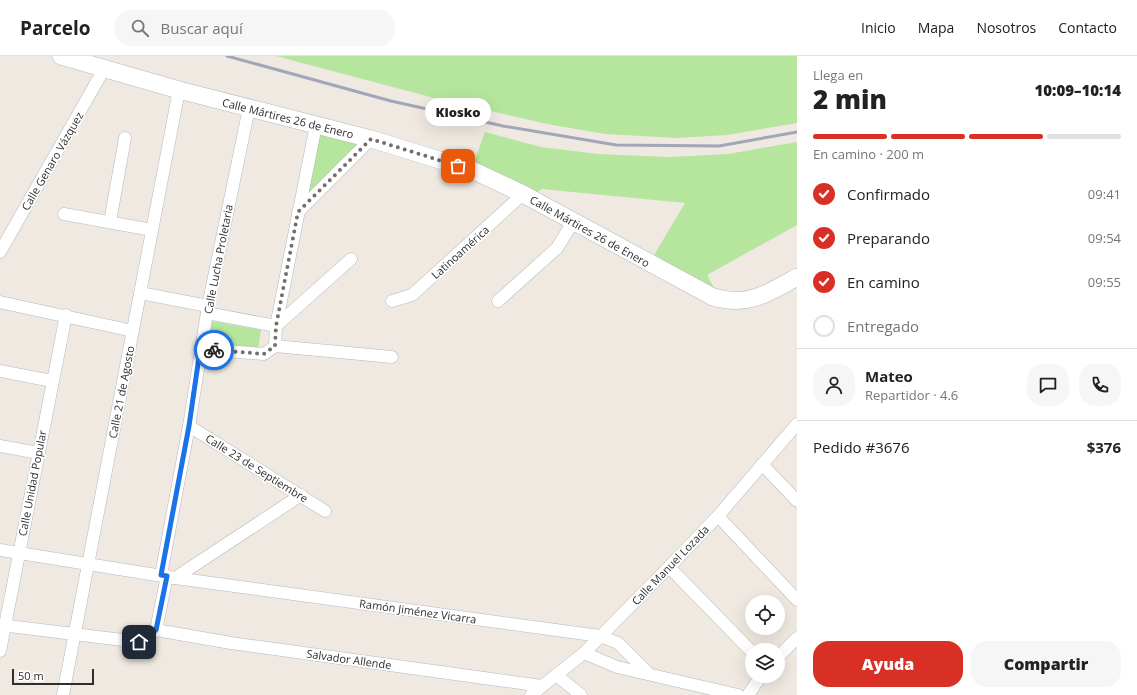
<!DOCTYPE html>
<html lang="es">
<head>
<meta charset="utf-8">
<style>
	:root { --surface:#fff; --page:#f6f6f6; --text:#222; --muted:#767676; --line:#e0e0e0; --accent:#d93025 }
	body { margin:0; font-family:"Open Sans",sans-serif; background:var(--page); color:var(--text); height:100vh; display:flex; flex-direction:column; font-size:15px; white-space:nowrap }
	* { box-sizing:border-box; margin:0 }
	p { font-size:13px; color:var(--muted) }
	.icon { flex:none; width:22px; height:22px; fill:none; stroke:currentColor; stroke-width:2; stroke-linecap:round; stroke-linejoin:round }
	.map { position:relative; flex:1; overflow:hidden }
	.panel { display:flex; flex-direction:column; background:var(--surface); width:340px }
	.panel>* { flex:none }
	.fabs { position:absolute; left:745px; top:539px; display:grid; gap:8px }
	.fabs a { display:grid; place-items:center; width:40px; height:40px; border-radius:50%; background:var(--surface); box-shadow:0 4px 16px #0002; font-size:20px }
	.scale { position:absolute; left:12px; bottom:10px; width:82px; box-sizing:border-box; padding-left:4px; border:2px solid #2e2e2e; border-top:0; font-size:11px; line-height:14px; white-space:nowrap; color:#2e2e2e; -webkit-text-stroke:3px #fff; paint-order:stroke }
	.pin { position:absolute; display:grid; place-items:center; width:34px; height:34px; color:#fff; margin:-17px; border-radius:8px; box-shadow:0 2px 6px #0006 }
	.courier { position:absolute; display:grid; place-items:center; width:40px; height:40px; margin:-20px; border:3px solid #1a73e8; border-radius:50%; background:#fff; color:#222; box-shadow:0 1px 5px #0007 }
	.bubble { position:absolute; height:28px; border-radius:14px; background:var(--surface); box-shadow:0 4px 16px #0002; font-size:13px; font-weight:800; line-height:28px; text-align:center }
	.headline em { font-style:normal; font-weight:800 }
	.headline div { display:flex; flex-direction:column-reverse }
	.headline { display:flex; align-items:center; justify-content:space-between; height:68px; padding:0 16px }
	h1 { font-size:26px; font-weight:800; line-height:30px }
	.bar { display:grid; grid-template-columns:repeat(4,1fr); gap:6px 4px; align-content:center; height:48px; padding:0 16px }
	.bar i { height:5px; border-radius:3px; background:var(--line) }
	.bar .active { background:var(--accent) }
	.bar p { grid-column:span 4 }
	.line { display:flex; align-items:center; gap:10px; padding:0 16px; border-top:1px solid var(--line) }
	.line div { flex:1 }
	.round { display:grid; place-items:center; flex:none; width:42px; height:42px; border-radius:16px; background:var(--page) }
	ol { padding:0 16px; list-style:none }
	li { display:flex; align-items:center; gap:12px; height:44px }
	li p { margin-inline-start:auto }
	li .icon { padding:4px; border-radius:50%; background:var(--accent); color:#fff; stroke-width:4 }
	li:last-child { color:var(--muted) }
	li i { width:22px; height:22px; border:2px solid var(--line); border-radius:50% }
	.button { display:flex; gap:8px; margin-top:auto; padding:8px 16px }
	.button a { flex:1; height:46px; border-radius:16px; background:var(--accent); color:#fff; font-size:16px; font-weight:800; line-height:46px; text-align:center }
	.button a+a { background:var(--page); color:var(--text) }
	header { display:flex; align-items:center; gap:24px; box-sizing:border-box; height:56px; padding:0 20px; background:var(--surface); border-bottom:1px solid var(--line) }
	header strong { font-size:19px }
	nav { display:flex; gap:22px; margin-inline-start:auto; font-size:14px }
	.search { width:280px; height:36px; background:var(--page); display:flex; align-items:center; gap:10px; box-sizing:border-box; padding:0 14px; border-radius:16px; color:var(--muted); font-size:15px }
	main { display:flex; flex:1; min-height:0 }
	.map>svg:first-child { display:block }
</style>
</head>
<body>
<header>
<strong>Parcelo</strong>
<div class="search"><svg class="icon" aria-label="search" viewBox="0 0 24 24"><circle cx="10" cy="10" r="6"/><path d="M15 15l6 6"/></svg>Buscar aquí</div>
<nav><a>Inicio</a><a>Mapa</a><a>Nosotros</a><a>Contacto</a></nav>
</header>
<main>
<div class="map">
<svg width="797" height="639" viewBox="0 0 797 639">
	<rect width="100%" height="100%" fill="#efe9e1"/>
	<!-- green -->
	<g fill="#b6e59e">
		<path d="M276 0H797V67L727 79 677 82 605 78 547 68 434 42Z"/>
		<path d="M316 69 371 83 298 156Z"/>
		<path d="M485 76 541 91 598 98 670 101 728 98 797 86V169L707 219 718 239 653 201 685 147 542 133 536 137 474 106Z"/>
		<path d="M211 265 261 274 258 294 207 286Z"/>
	</g>
	<g fill="none" stroke-linecap="round" stroke-linejoin="round">
		<!-- street casing -->
		<g stroke="#b4b7c1" stroke-width="13">
			<g id="street">
				<path d="M298 156 371 83"/>
				<path d="M64 158 152 174"/>
				<path d="M110 166 125 82"/>
				<path d="M0 196 104 13"/>
				<path d="M140 237 208 250"/>
				<path d="M392 245 412 239 523 138"/>
				<path d="M498 245 557 192 573 166"/>
				<path d="M0 246 133 275"/>
				<path d="M207 257 276 270 351 203"/>
				<path d="M275 290 276 270 316 69"/>
				<path d="M275 290 392 301"/>
				<path d="M200 293 264 298 275 290"/>
				<path d="M0 315 52 325"/>
				<path d="M189 370 325 455"/>
				<path d="M0 390 38 397"/>
				<path d="M762 408 797 445"/>
				<path d="M718 460 797 544"/>
				<path d="M0 494 175 522 600 580 618 587 648 617"/>
				<path d="M669 511 752 596"/>
				<path d="M161 519 189 370 208 250 249 52"/>
				<path d="M175 522 301 439"/>
				<path d="M0 569 139 586 156 574 167 520"/>
				<path d="M156 574 231 587 542 630"/>
				<path d="M0 595 66 259"/>
				<path d="M584 597 617 611 738 639"/>
				<path d="M778 601 797 582"/>
				<path d="M556 619 581 639"/>
				<path d="M63 639 179 34"/>
				<path d="M531 639 584 597 669 511 718 460 797 368"/>
				<path d="M748 639 761 620"/>
			</g>
		</g>
		<!-- secondary casing -->
		<g stroke="#b4b7c1" stroke-width="18">
			<path id="secondary" d="M61 0 179 34 371 83 472 114 523 138 713 241C748 251 767 238 797 221"/>
		</g>
		<!-- street -->
		<use href="#street" stroke="#fff" stroke-width="12"/>
		<!-- secondary -->
		<use href="#secondary" stroke="#fff" stroke-width="17"/>
		<!-- rail -->
		<path stroke="#a3a6b8" stroke-width="3" d="M227 0 391 45 503 70 616 89 719 90 797 76"/>
	</g>
	<g fill="none" stroke-linecap="round" stroke-linejoin="round">
		<!-- done -->
		<path stroke="#726f6d" stroke-width="4" stroke-dasharray="0 7.2" d="M214 294 264 298 275 290 276 270 298 156 371 83 458 110"/>
		<!-- route -->
		<path stroke="#1a73e8" stroke-width="5" d="M139 586 156 574 167 520 161 519 189 370 200 294H214"/>
	</g>
	<g text-anchor="middle" dominant-baseline="central" stroke-width="3.5" stroke-linejoin="round" paint-order="stroke">
		<!-- street labels -->
		<g font-size="11" fill="#2e2e2e" stroke="#fff">
			<text transform="translate(288 62) rotate(14)">Calle Mártires 26 de Enero</text>
			<text transform="translate(52 105) rotate(-60)">Calle Genaro Vázquez</text>
			<text transform="translate(590 175) rotate(29)">Calle Mártires 26 de Enero</text>
			<text transform="translate(460 196) rotate(-42)">Latinoamérica</text>
			<text transform="translate(218 203) rotate(-79)">Calle Lucha Proletaria</text>
			<text transform="translate(121 336) rotate(-79)">Calle 21 de Agosto</text>
			<text transform="translate(257 412) rotate(32)">Calle 23 de Septiembre</text>
			<text transform="translate(32 427) rotate(-79)">Calle Unidad Popular</text>
			<text transform="translate(670 509) rotate(-46)">Calle Manuel Lozada</text>
			<text transform="translate(418 555) rotate(8)">Ramón Jiménez Vicarra</text>
			<text transform="translate(349 603) rotate(8)">Salvador Allende</text>
		</g>
	</g>
</svg>
<div class="fabs">
<a><svg class="icon" aria-label="locate" viewBox="0 0 24 24"><circle cx="12" cy="12" r="6"/><path d="M12 2v4M12 18v4M2 12h4M18 12h4"/></svg></a>
<a><svg class="icon" aria-label="layers" viewBox="0 0 24 24"><path d="M12 4l9 5-9 5-9-5zM3 14l9 5 9-5"/></svg></a>
</div>
<div class="scale">50 m</div>
<div class="pin" style="left:458px;top:110px;background:#ea580c"><svg class="icon" aria-label="bag" viewBox="0 0 24 24"><path d="M5 8h14l-1 12H6zM9 8a3 3 0 0 1 6 0"/></svg></div>
<div class="pin" style="left:139px;top:586px;background:#1f2937"><svg class="icon" aria-label="home" viewBox="0 0 24 24"><path d="M3 11l9-7 9 7M6 9v11h12V9"/></svg></div>
<div class="courier" style="left:214px;top:294px"><svg class="icon" aria-label="bike" viewBox="0 0 24 24"><circle cx="6" cy="16" r="4"/><circle cx="18" cy="16" r="4"/><path d="M6 16l4-8h5l3 8M10 8l3 8H6M13 5h3"/></svg></div>
<div class="bubble" style="left:425px;top:42px;width:66px">Kiosko</div>
</div>
<section class="panel">
<div class="headline"><div><h1>2 min</h1><p>Llega en</p></div><em>10:09–10:14</em></div>
<div class="bar"><i class="active"></i><i class="active"></i><i class="active"></i><i></i><p>En camino · 200 m</p></div>
<ol>
<li><svg class="icon" aria-label="check" viewBox="0 0 24 24"><path d="M5 12l5 5 9-10"/></svg>Confirmado<p>09:41</p></li>
<li><svg class="icon" aria-label="check" viewBox="0 0 24 24"><path d="M5 12l5 5 9-10"/></svg>Preparando<p>09:54</p></li>
<li><svg class="icon" aria-label="check" viewBox="0 0 24 24"><path d="M5 12l5 5 9-10"/></svg>En camino<p>09:55</p></li>
<li><i></i>Entregado</li>
</ol>
<div class="line" style="height:72px"><a class="round"><svg class="icon" aria-label="person" viewBox="0 0 24 24"><circle cx="12" cy="8" r="4"/><path d="M4 21q1-7 8-7t8 7"/></svg></a><div><b>Mateo</b><p>Repartidor · 4.6</p></div><a class="round"><svg class="icon" aria-label="chat" viewBox="0 0 24 24"><path d="M4 5h16v11H9l-5 4z"/></svg></a><a class="round"><svg class="icon" aria-label="phone" viewBox="0 0 24 24"><path d="M5 4h4l2 5-3 2q2 4 5 5l2-3 5 2v4C11 20 4 13 5 4z"/></svg></a></div>
<div class="line" style="height:52px"><div>Pedido #3676</div><b>$376</b></div>
<div class="button"><a>Ayuda</a><a>Compartir</a></div>
</section>
</main>
</body>
</html>
